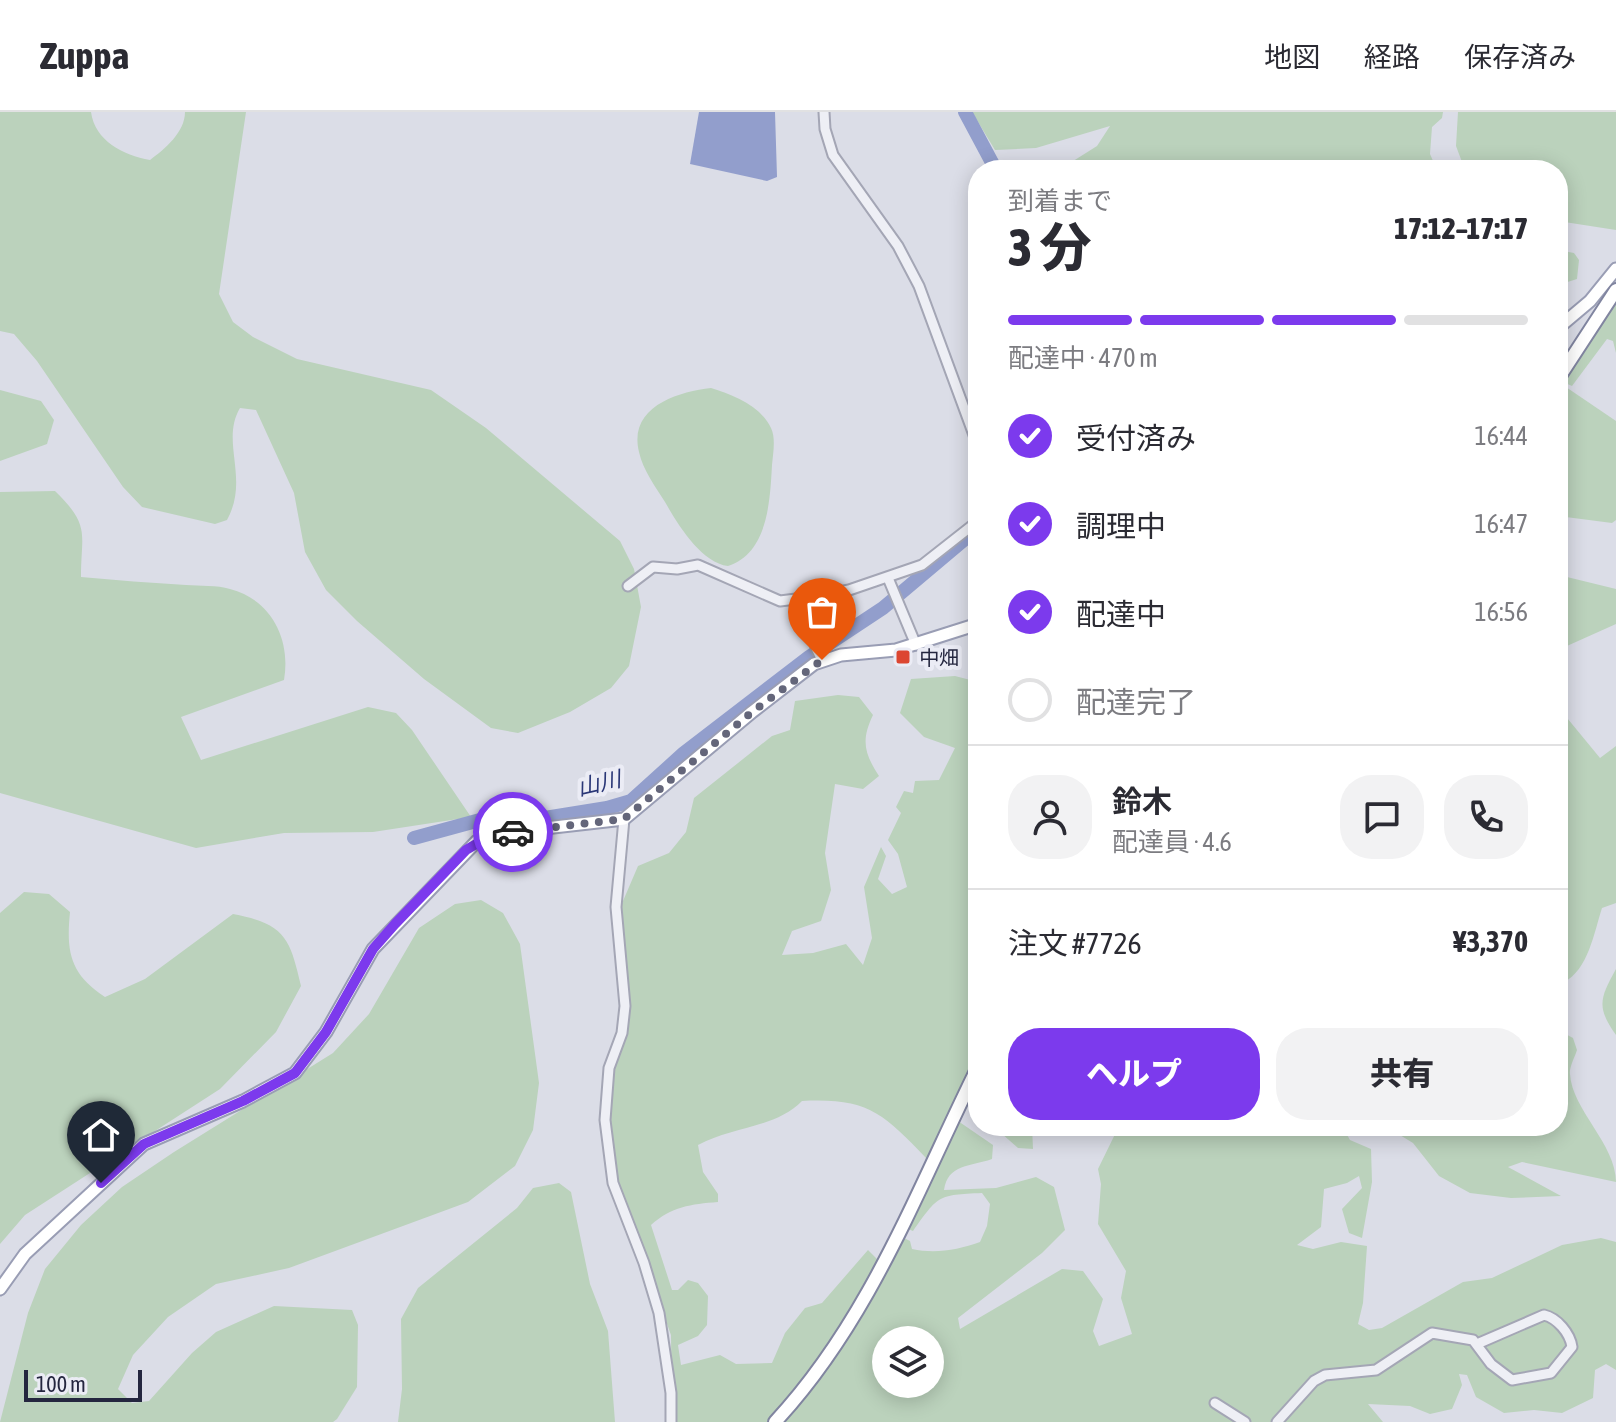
<!DOCTYPE html>
<html lang="ja">
<head>
<meta charset="utf-8">
<style>
	:root { --surface:#fff; --page:#f2f2f3; --text:#2b2b33; --muted:#7c7c81; --line:#e1e1e2; --accent:#7c3aed }
	body { margin:0; font-family:"Asap Condensed","Noto Sans JP",sans-serif; background:var(--page); color:var(--text); height:100vh; display:flex; flex-direction:column; font-size:30px; white-space:nowrap }
	* { box-sizing:border-box; margin:0 }
	p { font-size:26px; color:var(--muted) }
	.icon { flex:none; width:44px; height:44px; fill:none; stroke:currentColor; stroke-width:2; stroke-linecap:round; stroke-linejoin:round }
	.map { position:relative; flex:1; overflow:hidden }
	.panel { position:absolute; left:968px; top:48px; width:600px; height:976px; display:flex; flex-direction:column; background:var(--surface); border-radius:32px; box-shadow:0 4px 20px #0003 }
	.panel>* { flex:none }
	.fabs { position:absolute; left:872px; top:1214px; display:grid; gap:16px }
	.fabs a { display:grid; place-items:center; width:72px; height:72px; border-radius:50%; background:var(--surface); box-shadow:0 4px 20px #0003; font-size:40px }
	.scale { position:absolute; left:24px; bottom:20px; width:118px; box-sizing:border-box; padding-left:8px; border:4px solid #24263f; border-top:0; font-size:22px; line-height:28px; white-space:nowrap; color:#24263f; -webkit-text-stroke:6px #ebecf5; paint-order:stroke }
	.pin { position:absolute; display:grid; place-items:center; width:68px; height:68px; color:#fff; margin:-82px -34px; border-radius:50% 50% 50% 0; rotate:-45deg; box-shadow:0 0 8px #0007 }
	.pin .icon { rotate:45deg }
	.courier { position:absolute; display:grid; place-items:center; width:80px; height:80px; margin:-40px; border:6px solid #7c3aed; border-radius:50%; background:#fff; color:#222; box-shadow:0 2px 10px #0007 }
	.head em { font-style:normal; font-weight:800 }
	.head div { display:flex; flex-direction:column-reverse }
	.head { display:flex; align-items:center; justify-content:space-between; height:136px; padding:0 40px }
	h1 { font-size:52px; font-weight:800; line-height:60px }
	.bar { display:grid; grid-template-columns:repeat(4,1fr); gap:12px 8px; align-content:center; height:96px; padding:0 40px }
	.bar i { height:10px; border-radius:6px; background:var(--line) }
	.bar .on { background:var(--accent) }
	.bar p { grid-column:span 4 }
	.line { display:flex; align-items:center; gap:20px; padding:0 40px; border-top:2px solid var(--line) }
	.line div { flex:1 }
	.round { display:grid; place-items:center; flex:none; width:84px; height:84px; border-radius:32px; background:var(--page) }
	ol { padding:0 40px; list-style:none }
	li { display:flex; align-items:center; gap:24px; height:88px }
	li p { margin-inline-start:auto }
	li .icon { padding:8px; border-radius:50%; background:var(--accent); color:#fff; stroke-width:4 }
	li:last-child { color:var(--muted) }
	li i { width:44px; height:44px; border:4px solid var(--line); border-radius:50% }
	.action { display:flex; gap:16px; margin-top:auto; padding:16px 40px }
	.action a { flex:1; height:92px; border-radius:32px; background:var(--accent); color:#fff; font-size:32px; font-weight:800; line-height:92px; text-align:center }
	.action a+a { background:var(--page); color:var(--text) }
	header { display:flex; align-items:center; gap:48px; box-sizing:border-box; height:112px; padding:0 40px; background:var(--surface); border-bottom:2px solid var(--line) }
	header strong { font-size:38px }
	nav { display:flex; gap:44px; margin-inline-start:auto; font-size:28px }
	.map>svg:first-child { display:block }
</style>
</head>
<body>
<header>
<strong>Zuppa</strong>
<nav><a>地図</a><a>経路</a><a>保存済み</a></nav>
</header>
<div class="map">
<svg width="1616" height="1310" viewBox="0 0 1616 1310">
	<rect width="100%" height="100%" fill="#dbdde7"/>
	<!-- green -->
	<g fill="#bbd2bc" fill-rule="evenodd">
		<path d="M0 0H91C95 29 123 43 150 48 165 37 185 20 185 0H246L219 182 233 210 253 225 297 247 431 278 486 316 620 429 634 457 641 495 629 554 611 576 570 600 518 621 491 616 424 567 357 509 326 478 305 440 294 381 256 298 240 296C220 330 250 366 227 408L215 412 142 395 123 375 37 249 14 222 0 219Z"/>
		<path d="M972 0H1443L1442 6 1432 15 1430 42 1437 58H1070V51L1097 34 1110 14 1036 36 995 38Z"/>
		<path d="M1458 0H1616V118L1558 109V58H1465L1456 34Z"/>
		<path d="M1558 138 1574 141 1579 148 1577 167 1558 173Z"/>
		<path d="M1616 190V241L1613 229 1607 227 1572 274 1563 270Z"/>
		<path d="M1560 271 1616 309V408L1612 411 1558 404Z"/>
		<path d="M711 276C733 283 761 294 771 316 776 326 773 342 772 353 770 389 768 441 728 454 701 451 677 411 665 390 655 374 643 358 639 340 628 295 677 280 711 276Z"/>
		<path d="M0 278 41 289 54 308 47 332 0 349Z"/>
		<path d="M55 379C91 414 81 421 81 465 116 468 151 471 186 473 200 474 217 473 230 477 272 488 291 528 284 568L181 605 201 648 368 595 396 601 412 618 471 705 373 720 284 721 196 736 0 681V380Z"/>
		<path d="M1567 465 1616 477V512L1558 538V472Z"/>
		<path d="M955 564 978 570V942L932 1044 926 1046C882 1000 867 986 802 989 776 1016 731 1015 698 1033L703 1060 718 1082V1090C691 1092 671 1095 651 1113L672 1178H678L688 1168 698 1171 708 1184 707 1213 698 1224 678 1233 681 1253 720 1243 736 1252 772 1251 785 1221 805 1196 822 1191 868 1138 880 1150C847 1208 811 1260 767 1310H672L671 1223 614 1064 609 992 614 957 628 917 620 796 638 754 669 741 686 720 694 686 772 624 790 618 795 589 838 583 859 585 873 603C861 628 864 641 879 664L863 677 835 672 825 741 831 778 821 809 792 819 782 843 813 841 846 832 863 853 872 826 864 775 881 735 886 744 878 767 892 782 907 775 898 742 888 728 901 701 896 695 904 679 913 681 915 669 939 668 955 636 924 625 900 601 911 567Z"/>
		<path d="M1558 595 1600 646 1616 634V791L1602 796C1594 821 1588 858 1564 870L1558 867Z"/>
		<path d="M24 780 49 782 70 800C66 840 70 862 105 885L145 867 233 802C286 812 290 827 301 874L276 920 220 977 25 1103 0 1132V801Z"/>
		<path d="M481 788 503 801 520 832 539 971 533 1018 515 1054 468 1090 289 1156 216 1172 168 1205 133 1243 118 1277 132 1291 149 1289 192 1241 216 1220 274 1194 352 1198 358 1213 357 1275 337 1307 333 1310H0L28 1201 45 1157 81 1113 122 1075 174 1040 333 941 369 902 419 816 455 792Z"/>
		<path d="M1616 857V923C1596 895 1600 886 1616 857Z"/>
		<path d="M1558 918 1573 926 1577 938C1575 945 1569 955 1570 962 1572 998 1616 1032 1616 1070L1522 1050 1508 1055 1561 1084 1511 1086 1470 1081 1439 1064 1413 1031 1385 1014H1558Z"/>
		<path d="M958 1009 993 1033 992 1047C969 1055 948 1052 944 1078L996 1076 1036 1065 1054 1075 1065 1118 1042 1141 958 1206 960 1217 1062 1157 1083 1159 1103 1187 1093 1219 1099 1234 1132 1222 1121 1186 1126 1159 1098 1112 1101 1072 1098 1057 1119 1014H1342L1350 1028 1371 1037 1372 1070 1362 1126 1349 1121 1342 1097 1362 1076 1359 1064 1347 1071 1324 1077 1321 1115 1297 1133 1313 1137 1341 1130 1367 1134 1363 1191 1358 1212 1369 1218 1382 1216 1463 1170 1492 1166 1562 1133 1601 1126 1616 1130V1258L1606 1252 1595 1258 1593 1286 1562 1301 1534 1298 1504 1301 1476 1285 1467 1263 1459 1262 1462 1273 1452 1297 1430 1302 1410 1294 1368 1292 1383 1310H780C832 1253 868 1193 904 1126L910 1129 912 1137C935 1142 958 1138 980 1130L987 1114 990 1092 982 1081C937 1083 939 1083 913 1119L908 1117ZM886 1228H930V1272H886Z"/>
		<path d="M993 1014H1032L1033 1037 1018 1036Z"/>
		<path d="M559 1071 571 1080 590 1172 608 1219 615 1310H398L402 1277 401 1207 418 1176 517 1096 533 1076Z"/>
	</g>
	<!-- water -->
	<path fill="#929ecc" d="M699 0H775L777 65 767 69 690 52Z"/>
	<g fill="none" stroke-linecap="round" stroke-linejoin="round">
		<!-- river -->
		<g stroke="#929ecc" stroke-width="14">
			<path d="M965 0 996 58"/>
			<path d="M414 726 480 708 520 710 607 696 631 689 684 641 809 545 883 496 978 416"/>
		</g>
		<!-- minor casing -->
		<g stroke="#a4a6b5" stroke-width="13">
			<g id="minor">
				<path d="M824 0 825 17 833 43 898 134 919 174 978 334"/>
				<path d="M888 466 916 533"/>
				<path d="M628 474 653 455 677 457 698 453 780 489 812 485 849 478 922 453 978 409"/>
				<path d="M812 485 816 536 822 548"/>
				<path d="M624 707 616 795 625 894 622 921 609 956 605 1008 613 1071 644 1151 659 1201 671 1281V1310"/>
				<path d="M1215 1291 1245 1310"/>
				<path d="M1277 1310 1314 1269 1325 1263 1376 1258 1432 1221 1473 1228 1491 1252 1512 1268 1551 1261 1572 1235C1570 1221 1557 1206 1544 1203L1477 1232"/>
			</g>
		</g>
		<!-- major casing -->
		<g stroke="#999db4" stroke-width="15">
			<g id="major">
				<path d="M1558 216 1590 189 1616 157"/>
				<path d="M0 1177 25 1142 144 1032 243 989 295 961 326 920 373 837 477 729 493 722 624 707 752 600 814 552 841 543 896 538 978 512"/>
			</g>
		</g>
		<!-- highway casing -->
		<g stroke="#8185a0" stroke-width="16">
			<g id="highway">
				<path d="M1558 267 1616 178"/>
				<path d="M775 1310C870 1208 917 1078 978 955"/>
			</g>
		</g>
		<!-- minor -->
		<use href="#minor" stroke="#eeeff5" stroke-width="9"/>
		<!-- major -->
		<use href="#major" stroke="#fff" stroke-width="11"/>
		<!-- highway -->
		<use href="#highway" stroke="#fff" stroke-width="12"/>
	</g>
	<g fill="none" stroke-linecap="round" stroke-linejoin="round">
		<!-- done -->
		<path stroke="#64667a" stroke-width="8" stroke-dasharray="0 14.4" d="M513 720 624 707 752 600 822 548"/>
		<!-- route -->
		<path stroke="#7c3aed" stroke-width="10" d="M101 1071 144 1032 243 989 295 961 326 920 373 837 395 812 466 738 493 722 513 720"/>
	</g>
	<!-- markers -->
	<rect fill="#dc4631" stroke="#ebecf5" stroke-width="3" x="895" y="537" width="16" height="16" rx="4"/>
	<g text-anchor="middle" dominant-baseline="central" stroke-width="8" stroke-linejoin="round" paint-order="stroke">
		<!-- poi labels -->
		<g font-size="20" fill="#24263f" stroke="#ebecf5" text-anchor="start">
			<text x="919" y="545">中畑</text>
		</g>
		<!-- water labels -->
		<g font-size="22" font-style="italic" fill="#2a3777" stroke="#ebecf5">
			<text transform="translate(599 671) rotate(-13)">山川</text>
		</g>
	</g>
</svg>
<div class="fabs">
<a><svg class="icon" aria-label="layers" viewBox="0 0 24 24"><path d="M12 4l9 5-9 5-9-5zM3 14l9 5 9-5"/></svg></a>
</div>
<div class="scale">100 m</div>
<div class="pin" style="left:822px;top:548px;background:#ea580c"><svg class="icon" aria-label="bag" viewBox="0 0 24 24"><path d="M5 8h14l-1 12H6zM9 8a3 3 0 0 1 6 0"/></svg></div>
<div class="pin" style="left:101px;top:1071px;background:#1f2937"><svg class="icon" aria-label="home" viewBox="0 0 24 24"><path d="M3 11l9-7 9 7M6 9v11h12V9"/></svg></div>
<div class="courier" style="left:513px;top:720px"><svg class="icon" aria-label="car" viewBox="0 0 24 24"><path d="M5 17H2v-5l4-1 3-4h7l3 4 3 1v5h-3M9 17h6M6 11h13"/><circle cx="7" cy="17" r="2"/><circle cx="17" cy="17" r="2"/></svg></div>
<section class="panel">
<div class="head"><div><h1>3 分</h1><p>到着まで</p></div><em>17:12–17:17</em></div>
<div class="bar"><i class="on"></i><i class="on"></i><i class="on"></i><i></i><p>配達中 · 470 m</p></div>
<ol>
<li><svg class="icon" aria-label="check" viewBox="0 0 24 24"><path d="M5 12l5 5 9-10"/></svg>受付済み<p>16:44</p></li>
<li><svg class="icon" aria-label="check" viewBox="0 0 24 24"><path d="M5 12l5 5 9-10"/></svg>調理中<p>16:47</p></li>
<li><svg class="icon" aria-label="check" viewBox="0 0 24 24"><path d="M5 12l5 5 9-10"/></svg>配達中<p>16:56</p></li>
<li><i></i>配達完了</li>
</ol>
<div class="line" style="height:144px"><a class="round"><svg class="icon" aria-label="person" viewBox="0 0 24 24"><circle cx="12" cy="8" r="4"/><path d="M4 21q1-7 8-7t8 7"/></svg></a><div><b>鈴木</b><p>配達員 · 4.6</p></div><a class="round"><svg class="icon" aria-label="chat" viewBox="0 0 24 24"><path d="M4 5h16v11H9l-5 4z"/></svg></a><a class="round"><svg class="icon" aria-label="phone" viewBox="0 0 24 24"><path d="M5 4h4l2 5-3 2q2 4 5 5l2-3 5 2v4C11 20 4 13 5 4z"/></svg></a></div>
<div class="line" style="height:104px"><div>注文 #7726</div><b>¥3,370</b></div>
<div class="action"><a>ヘルプ</a><a>共有</a></div>
</section>
</div>
</body>
</html>
